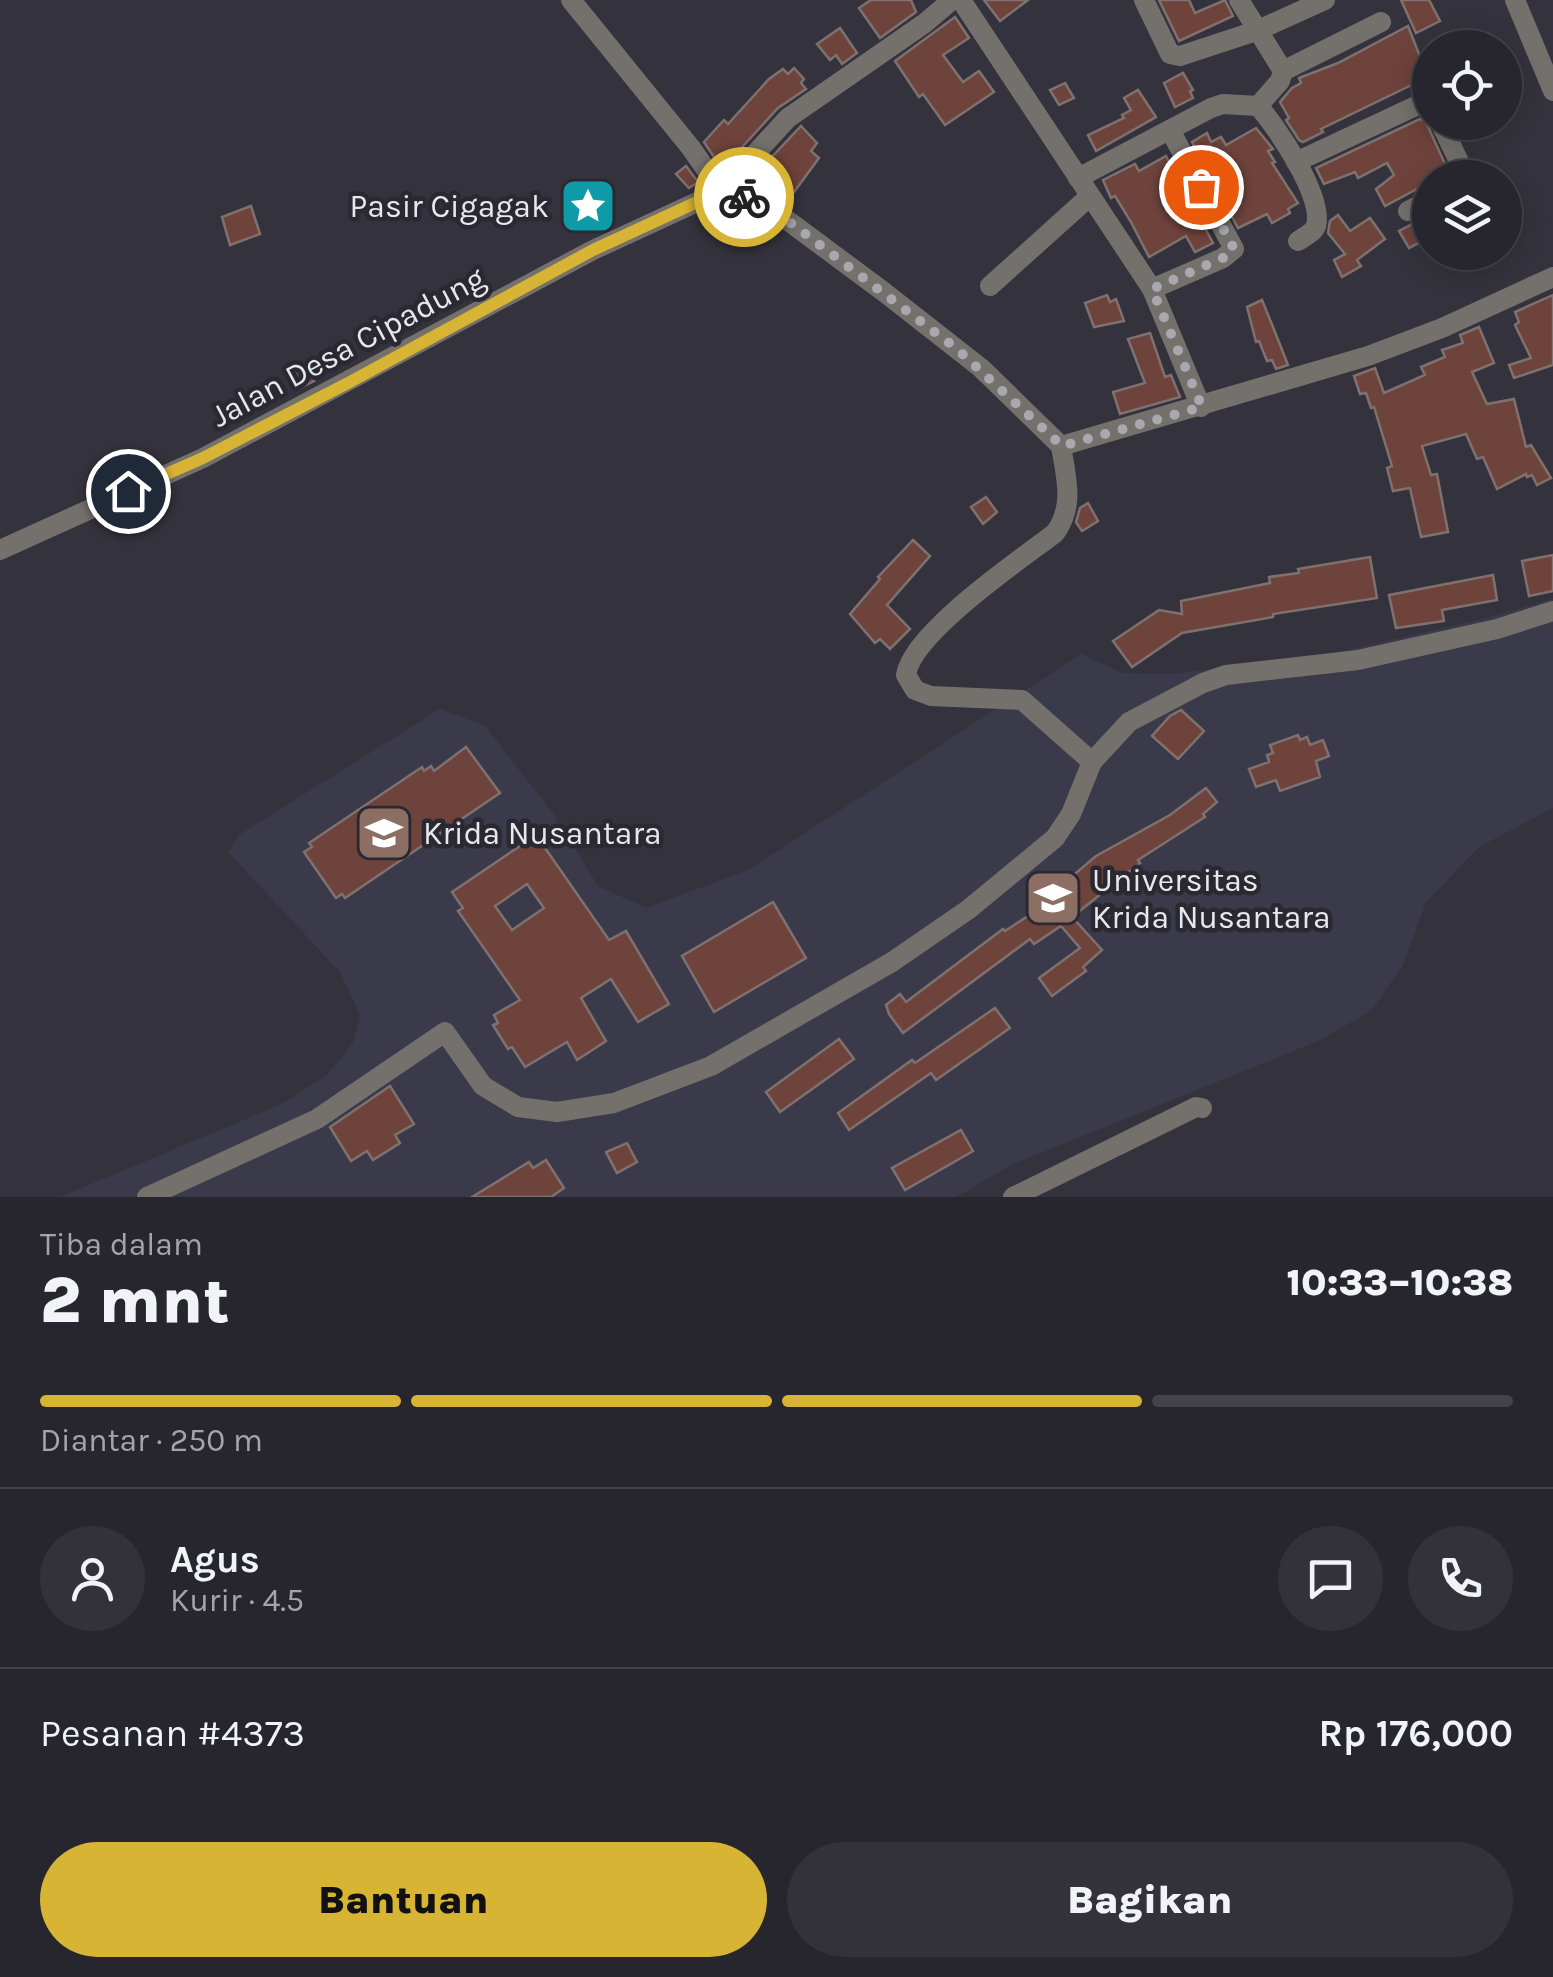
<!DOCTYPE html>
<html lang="id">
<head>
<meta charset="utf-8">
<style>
	:root { --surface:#27262e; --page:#33323a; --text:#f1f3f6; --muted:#a4a5aa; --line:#43434a; --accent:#d8b434 }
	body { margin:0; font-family:Karla,sans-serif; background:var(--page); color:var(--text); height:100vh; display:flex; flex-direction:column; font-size:38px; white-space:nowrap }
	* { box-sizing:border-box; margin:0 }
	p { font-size:32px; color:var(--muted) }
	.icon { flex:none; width:55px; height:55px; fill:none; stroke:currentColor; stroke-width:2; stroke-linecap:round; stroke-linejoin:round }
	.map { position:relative; height:1197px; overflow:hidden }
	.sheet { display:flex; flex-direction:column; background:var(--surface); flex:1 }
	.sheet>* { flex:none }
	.fabs { position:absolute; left:1412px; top:30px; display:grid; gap:20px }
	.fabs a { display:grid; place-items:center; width:110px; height:110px; border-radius:50%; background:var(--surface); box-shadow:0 5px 25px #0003,0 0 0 2px var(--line); font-size:50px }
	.pin { position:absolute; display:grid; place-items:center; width:85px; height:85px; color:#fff; margin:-42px; border:5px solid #fff; border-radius:50%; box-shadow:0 2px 10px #0007 }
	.courier { position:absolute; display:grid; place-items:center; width:100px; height:100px; margin:-50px; border:8px solid #d8b434; border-radius:50%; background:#fff; color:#222; box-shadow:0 2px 12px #0007 }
	.headline em { font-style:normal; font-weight:800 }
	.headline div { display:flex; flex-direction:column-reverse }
	.headline { display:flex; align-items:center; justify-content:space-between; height:170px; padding:0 40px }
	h1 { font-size:65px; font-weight:800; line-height:75px }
	.bar { display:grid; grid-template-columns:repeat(4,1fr); gap:15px 10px; align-content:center; height:120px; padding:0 40px }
	.bar i { height:12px; border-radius:8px; background:var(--line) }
	.bar .on { background:var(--accent) }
	.bar p { grid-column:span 4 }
	.line { display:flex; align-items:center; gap:25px; padding:0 40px; border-top:2px solid var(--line) }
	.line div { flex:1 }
	.round { display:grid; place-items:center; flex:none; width:105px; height:105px; border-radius:52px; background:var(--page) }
	.primary-button { display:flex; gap:20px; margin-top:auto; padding:20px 40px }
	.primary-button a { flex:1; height:115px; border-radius:60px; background:var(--accent); color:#111; font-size:40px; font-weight:800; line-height:115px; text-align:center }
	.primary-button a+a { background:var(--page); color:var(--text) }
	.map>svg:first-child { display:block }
</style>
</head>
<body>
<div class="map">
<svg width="1553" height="1197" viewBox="0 0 1553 1197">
	<rect width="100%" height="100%" fill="#34333d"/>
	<!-- built -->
	<path fill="#3b3a4a" d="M1553 599V808L1479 847 1426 902 1403 965 1371 1011 1318 1041 1011 1165 956 1197H60L280 1105 326 1076 353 1043 360 1015 340 972 228 852 239 835 440 709 485 726 555 816 598 886 646 908 748 870 1081 654 1122 673 1173 674 1330 654 1483 619Z"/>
	<!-- building -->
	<g fill="#6e433c" stroke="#7e716f" stroke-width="2.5" fill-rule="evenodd">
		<path d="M871 0H911L916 12 880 38 859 8Z"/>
		<path d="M984 0H1028L1000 21Z"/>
		<path d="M1159 0H1189L1195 13 1225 0 1233 16 1179 41Z"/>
		<path d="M1401 0H1429L1440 21 1416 33Z"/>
		<path d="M955 17 969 38 943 55 963 82 979 71 994 92 945 125 923 94 919 97 895 61Z"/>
		<path d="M1408 26 1428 77 1321 129 1323 132 1303 142 1299 140 1286 120 1289 118 1280 102 1292 88 1301 83 1299 78 1338 63Z"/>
		<path d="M840 28 857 53 842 64 836 55 830 60 817 44Z"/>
		<path d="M794 68 804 79 801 83 806 89 778 108 722 169 704 142 724 120 728 124 769 79 783 69 788 74Z"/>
		<path d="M1183 73 1193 90 1190 91 1193 98 1175 107 1164 83Z"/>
		<path d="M1065 83 1074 98 1059 105 1050 90Z"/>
		<path d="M1138 90 1156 117 1096 151 1088 135 1124 118 1122 115 1131 110 1124 98Z"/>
		<path d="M1420 119 1426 122 1449 173 1430 178V182L1385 206 1376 189 1394 175 1387 163 1358 178 1355 172 1324 184 1316 168Z"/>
		<path d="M801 126 817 143 811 151 819 158 786 203 750 180Z"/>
		<path d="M1256 128 1273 149 1268 151 1275 162 1272 163 1298 203 1288 209 1290 213 1272 223 1267 214 1238 228 1192 142 1207 133 1211 142 1221 137 1226 145Z"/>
		<path d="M1166 156 1213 243 1195 252 1186 236 1149 257 1131 222 1115 196 1111 198 1103 180 1135 164 1139 171Z"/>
		<path d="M686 166 698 182 689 188 676 174Z"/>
		<path d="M251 206 260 234 230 245 222 217Z"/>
		<path d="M1338 215 1350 231 1370 218 1385 239 1357 260 1361 266 1342 277 1334 260 1345 254 1328 233 1330 221Z"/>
		<path d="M1422 219 1430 237 1409 248 1399 231Z"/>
		<path d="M1107 295 1110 302 1116 299 1124 321 1094 327 1085 303Z"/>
		<path d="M1553 295V365L1514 378 1509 365 1531 358 1515 325 1519 322 1515 312Z"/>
		<path d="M1262 300 1273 327 1288 365 1276 369 1272 360 1267 361 1259 341 1256 342 1247 307Z"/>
		<path d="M1479 327 1494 363 1472 372 1487 404 1514 399 1526 447 1531 445 1551 478 1537 485 1532 475 1527 477 1526 474 1497 489 1483 457 1477 459 1466 434 1422 446 1431 475 1437 474 1448 532 1421 537 1410 488 1393 491 1387 468 1392 466 1374 407 1371 408 1366 393 1360 394 1354 376 1375 368 1384 393 1425 375 1421 367 1445 357 1442 350 1463 343 1460 335Z"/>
		<path d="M1150 333 1165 377 1171 375 1180 397 1120 414 1113 392 1145 383 1128 339Z"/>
		<path d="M305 364 314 381 300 388 292 372Z"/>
		<path d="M986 497 997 512 983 524 971 507Z"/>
		<path d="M1088 503 1098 521 1082 531 1076 522 1080 508Z"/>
		<path d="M913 540 930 556 887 605 910 629 890 649 880 639 875 643 850 614 880 579 878 577Z"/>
		<path d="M1553 555V591L1529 596 1522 561Z"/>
		<path d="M1370 557 1377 598 1273 614V617L1182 633 1132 667 1113 641 1159 610 1182 614 1181 601 1270 583 1269 577 1299 573 1298 569Z"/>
		<path d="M1493 575 1497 600 1442 610 1444 621 1396 628 1389 595Z"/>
		<path d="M1181 710 1204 731 1178 759 1152 736 1170 716Z"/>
		<path d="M1298 735 1300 740 1307 737 1310 745 1323 740 1329 756 1316 761 1320 777 1280 791 1276 780 1256 787 1249 769 1269 762 1267 755 1273 753 1270 745Z"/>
		<path d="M466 747 500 793 345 898 342 894 336 898 304 852 312 847 309 843 422 767 424 771 431 766 434 771Z"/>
		<path d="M1206 788 1217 802 1203 814 1205 817 1138 860 1140 863 1072 917 1102 950 1083 967 1086 971 1052 996 1039 978 1080 948 1061 926 1034 944 1030 939 903 1033 889 1014 886 1005 900 994 906 1002 1003 929 1005 931 1054 899 1050 895 1096 856 1170 815Z"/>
		<path d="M536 835 609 940 626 931 669 1004 638 1022 611 979 581 998 606 1041 577 1060 567 1042 525 1067 512 1047 508 1049 493 1025 498 1023 494 1015 520 1000 458 911 463 908 452 892ZM527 884 544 908 512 930 495 906Z"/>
		<path d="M773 902 806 958 714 1012 682 956Z"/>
		<path d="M995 1008 1010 1028 936 1080 931 1073 849 1130 838 1113 912 1060 915 1063Z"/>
		<path d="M839 1039 854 1059 780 1112 766 1092Z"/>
		<path d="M390 1086 414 1124 395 1135 400 1143 373 1160 367 1151 351 1161 330 1127Z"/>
		<path d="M961 1130 973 1151 905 1190 892 1168Z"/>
		<path d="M627 1143 637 1162 617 1173 606 1152Z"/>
		<path d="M546 1160 564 1188 551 1197H472L529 1162 533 1168Z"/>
	</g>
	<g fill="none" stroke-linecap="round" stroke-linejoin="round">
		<!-- minor -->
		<g stroke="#74716d" stroke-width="20">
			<path d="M571 0 691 148 721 191 747 198 783 217 884 292 981 368 1061 446 1368 356 1442 328 1553 277"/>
			<path d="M961 0 1152 289 1201 407"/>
			<path d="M1144 0 1170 54 1180 56 1256 31 1325 0"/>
			<path d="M1239 0 1283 71 1280 81 1258 106"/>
			<path d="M1515 0 1553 91"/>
			<path d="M1283 71 1381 22"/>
			<path d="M1440 122 1463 170V178"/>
			<path d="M1296 162 1420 104 1430 109"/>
			<path d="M1078 178 1211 108 1223 104 1258 106C1277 127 1324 197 1316 226 1313 233 1304 237 1298 241"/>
			<path d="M1408 211 1430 200"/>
			<path d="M990 286 1090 196"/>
			<path d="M1152 289 1223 258 1234 249 1170 130"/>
			<path d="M1061 446C1066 477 1075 506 1055 533 1020 560 912 633 906 675L915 690 931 696 1022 700 1092 762 1129 722 1203 683 1226 675 1358 660 1497 629 1553 611"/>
			<path d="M0 550 203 458 593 250 721 191 788 118 925 23 952 0"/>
			<path d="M147 1197 317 1119 445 1032 483 1086 518 1107 557 1112 614 1103 711 1066 892 962 969 909 1055 838 1071 814 1092 762"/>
			<path d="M1013 1197 1196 1107 1202 1108"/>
		</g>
	</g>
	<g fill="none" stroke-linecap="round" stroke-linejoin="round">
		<!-- done -->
		<path stroke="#a8a8af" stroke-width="10" stroke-dasharray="0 18" d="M744 197 783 217 957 349 1062 446 1202 407 1152 289 1223 258 1234 249 1201 187"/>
		<!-- route -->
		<path stroke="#d8b434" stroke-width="12" d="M128 491 203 458 348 383 593 250 721 191 744 197"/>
	</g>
	<!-- icons -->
	<defs>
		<g id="sight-square" transform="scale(2.875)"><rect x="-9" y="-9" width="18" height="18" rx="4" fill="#0f9aa8" stroke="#2a2932"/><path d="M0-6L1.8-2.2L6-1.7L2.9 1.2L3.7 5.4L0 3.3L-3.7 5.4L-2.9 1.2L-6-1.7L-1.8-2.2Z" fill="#fff"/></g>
		<g id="school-square" transform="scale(2.875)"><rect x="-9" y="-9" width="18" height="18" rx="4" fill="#8d6e63" stroke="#2a2932"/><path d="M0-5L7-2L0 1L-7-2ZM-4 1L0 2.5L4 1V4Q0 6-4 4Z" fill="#fff"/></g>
		<g id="university-square" transform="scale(2.875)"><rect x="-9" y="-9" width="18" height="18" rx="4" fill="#8d6e63" stroke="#2a2932"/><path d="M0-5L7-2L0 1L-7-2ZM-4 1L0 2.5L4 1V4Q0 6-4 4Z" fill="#fff"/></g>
	</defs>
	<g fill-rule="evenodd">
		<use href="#sight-square" x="588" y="206"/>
		<use href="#school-square" x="384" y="833"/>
		<use href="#university-square" x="1053" y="898"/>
	</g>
	<g text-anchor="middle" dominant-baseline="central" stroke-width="9" stroke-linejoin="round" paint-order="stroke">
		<!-- poi labels -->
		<g font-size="32" fill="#e7e7ed" stroke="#2a2932" text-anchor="start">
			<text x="549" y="206" text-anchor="end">Pasir Cigagak</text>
			<text x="423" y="833">Krida Nusantara</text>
			<text x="1092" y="880">Universitas<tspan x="1092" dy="37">Krida Nusantara</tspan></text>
		</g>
		<!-- street labels -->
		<g font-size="32" fill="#e7e7ed" stroke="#2a2932">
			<text transform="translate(348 347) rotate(-28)">Jalan Desa Cipadung</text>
		</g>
	</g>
</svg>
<div class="fabs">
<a><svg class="icon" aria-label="locate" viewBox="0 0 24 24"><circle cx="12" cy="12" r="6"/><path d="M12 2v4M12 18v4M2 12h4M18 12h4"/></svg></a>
<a><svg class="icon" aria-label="layers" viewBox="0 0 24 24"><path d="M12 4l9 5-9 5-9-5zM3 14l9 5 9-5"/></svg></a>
</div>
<div class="pin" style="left:1201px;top:187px;background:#ea580c"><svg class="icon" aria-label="bag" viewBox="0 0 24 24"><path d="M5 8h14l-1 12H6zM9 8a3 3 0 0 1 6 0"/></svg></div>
<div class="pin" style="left:128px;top:491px;background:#1f2937"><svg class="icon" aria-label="home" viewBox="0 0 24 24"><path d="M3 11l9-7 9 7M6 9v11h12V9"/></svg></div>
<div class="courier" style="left:744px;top:197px"><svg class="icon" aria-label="bike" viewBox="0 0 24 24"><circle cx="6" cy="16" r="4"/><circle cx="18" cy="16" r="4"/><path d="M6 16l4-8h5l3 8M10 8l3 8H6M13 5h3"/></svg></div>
</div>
<section class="sheet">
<div class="headline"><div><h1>2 mnt</h1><p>Tiba dalam</p></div><em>10:33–10:38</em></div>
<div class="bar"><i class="on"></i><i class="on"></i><i class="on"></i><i></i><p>Diantar · 250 m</p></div>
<div class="line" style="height:180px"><a class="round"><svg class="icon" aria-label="person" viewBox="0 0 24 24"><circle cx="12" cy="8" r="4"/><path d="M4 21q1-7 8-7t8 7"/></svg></a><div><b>Agus</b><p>Kurir · 4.5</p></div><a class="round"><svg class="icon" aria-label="chat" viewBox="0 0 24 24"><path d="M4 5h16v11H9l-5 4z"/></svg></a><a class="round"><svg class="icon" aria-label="phone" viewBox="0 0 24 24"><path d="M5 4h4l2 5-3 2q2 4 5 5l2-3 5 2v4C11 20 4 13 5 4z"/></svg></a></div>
<div class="line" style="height:130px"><div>Pesanan #4373</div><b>Rp 176,000</b></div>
<div class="primary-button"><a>Bantuan</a><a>Bagikan</a></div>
</section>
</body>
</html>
